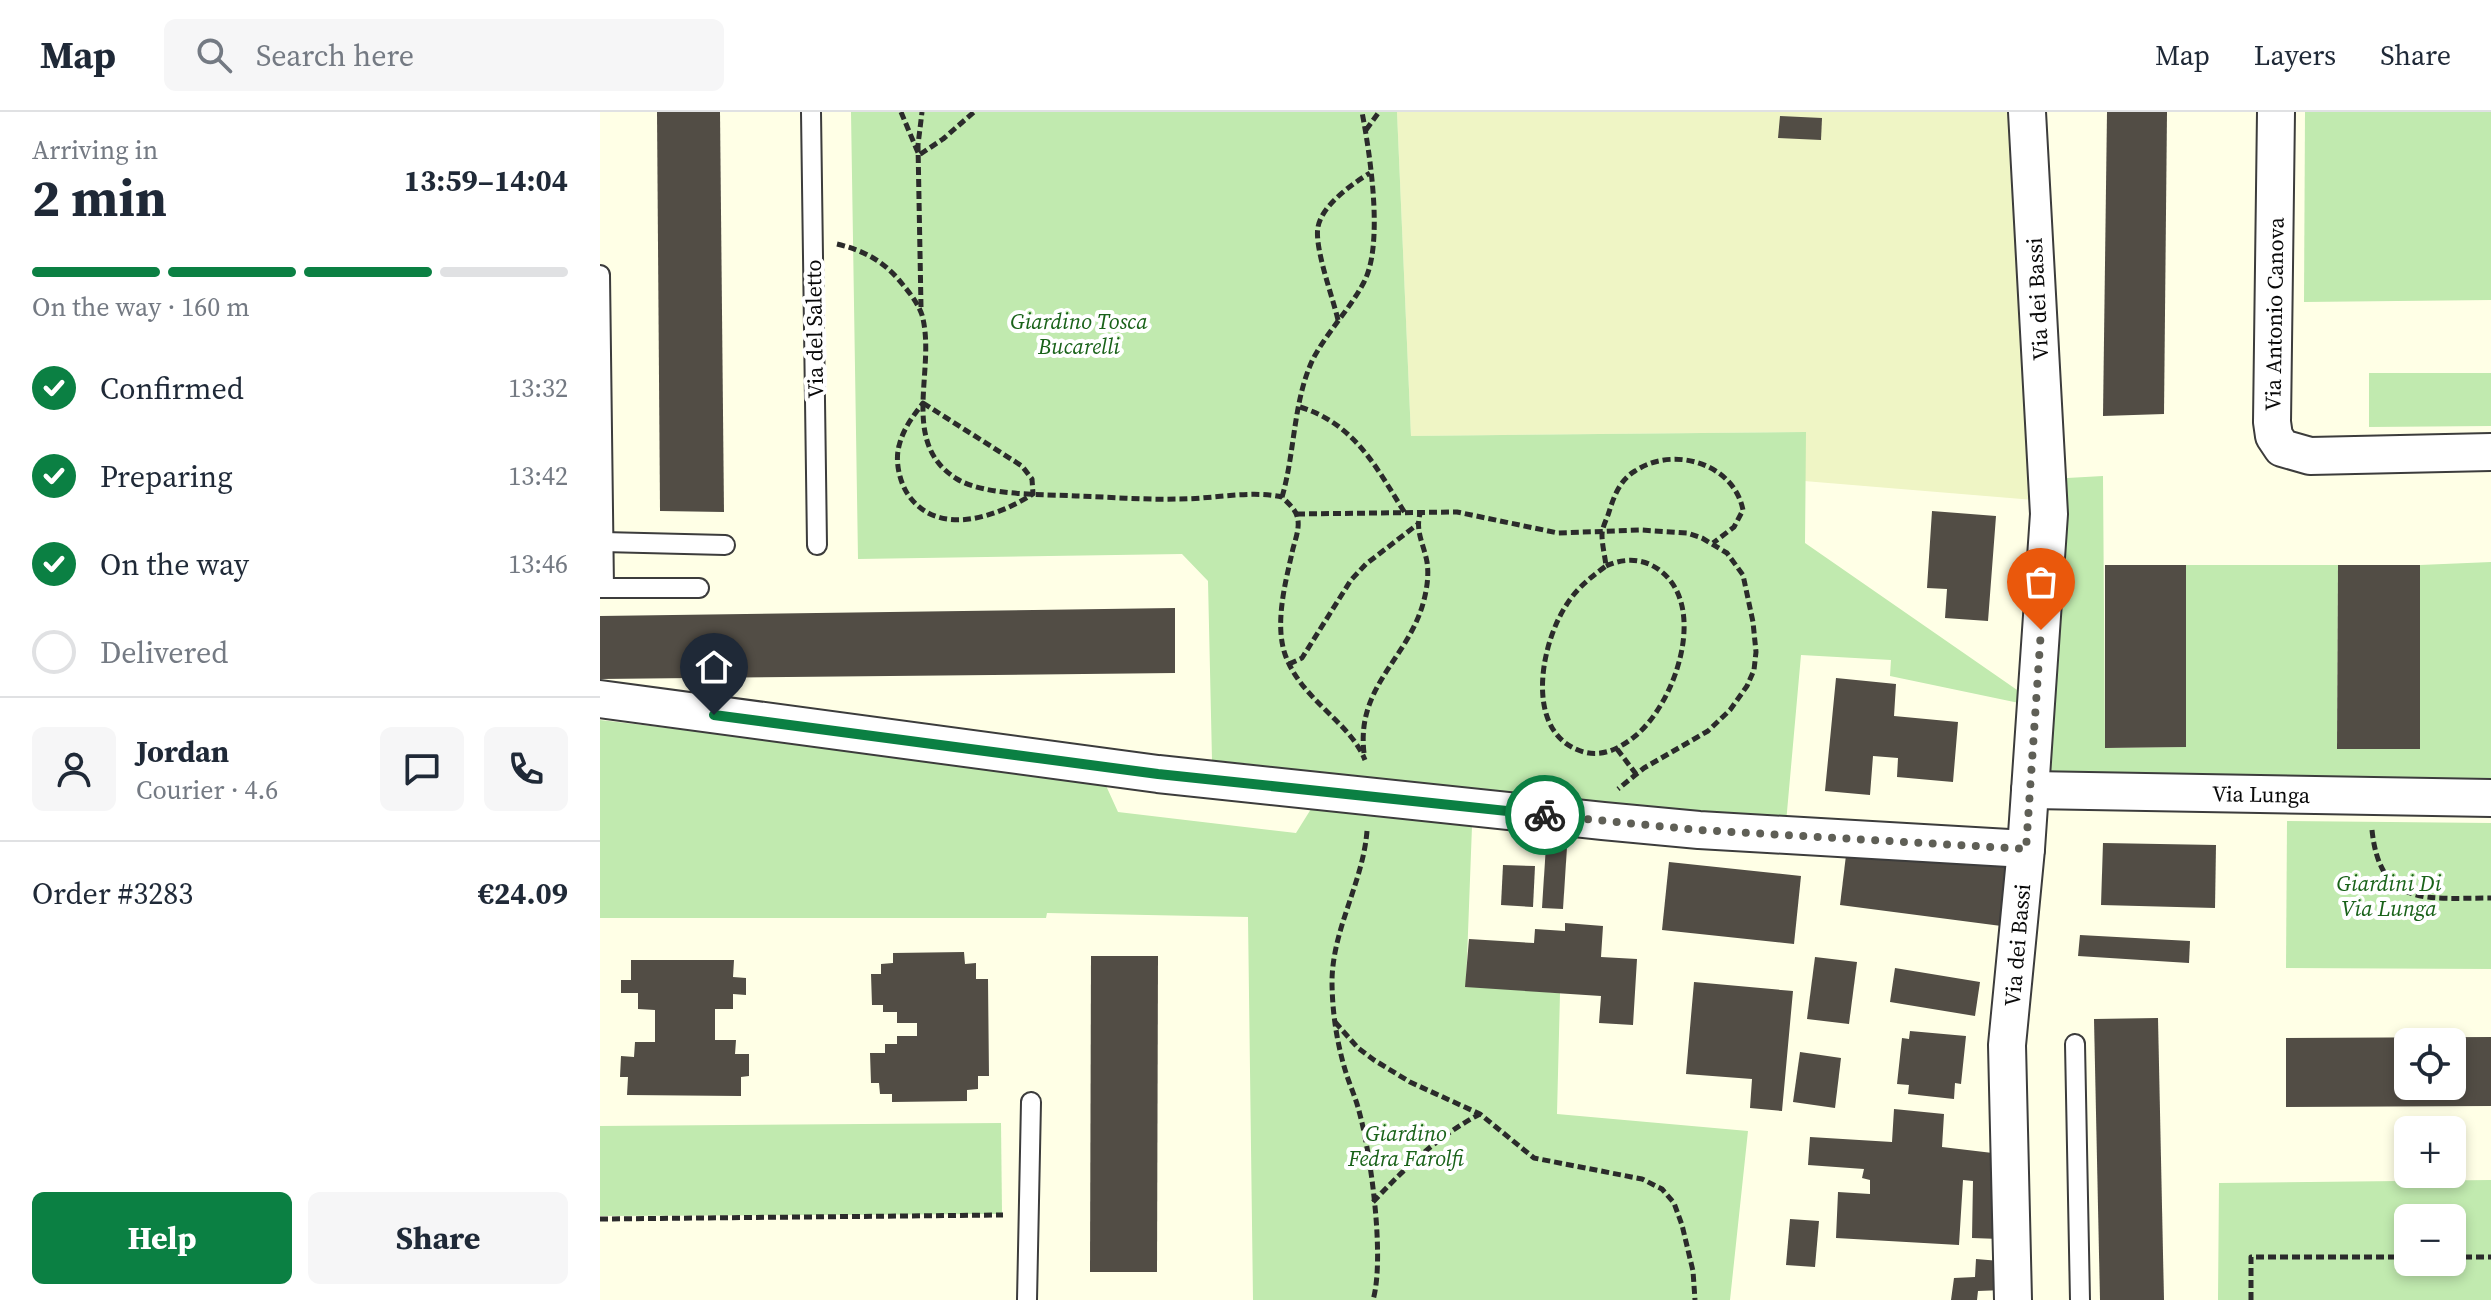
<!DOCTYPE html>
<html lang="en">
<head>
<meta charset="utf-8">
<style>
	:root { --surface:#fff; --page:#f6f6f7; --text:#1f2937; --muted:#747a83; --line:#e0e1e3; --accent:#0b8043 }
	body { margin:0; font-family:"Source Serif 4",serif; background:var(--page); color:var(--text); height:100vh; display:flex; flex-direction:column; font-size:30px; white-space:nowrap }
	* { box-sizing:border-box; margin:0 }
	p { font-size:26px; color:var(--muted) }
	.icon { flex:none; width:44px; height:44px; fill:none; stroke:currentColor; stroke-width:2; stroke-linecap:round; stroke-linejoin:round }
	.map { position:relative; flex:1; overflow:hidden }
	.panel { display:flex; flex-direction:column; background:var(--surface); width:600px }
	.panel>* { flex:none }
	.tools { position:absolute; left:1794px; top:916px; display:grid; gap:16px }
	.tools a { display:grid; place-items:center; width:72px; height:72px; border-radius:12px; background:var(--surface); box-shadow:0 4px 12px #0003; font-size:40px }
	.pin { position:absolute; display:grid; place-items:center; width:68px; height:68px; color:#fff; margin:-82px -34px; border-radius:50% 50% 50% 0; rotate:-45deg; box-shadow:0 0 8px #0007 }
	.pin .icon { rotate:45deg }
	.courier { position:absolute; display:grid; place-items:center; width:80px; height:80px; margin:-40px; border:6px solid #0b8043; border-radius:50%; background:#fff; color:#222; box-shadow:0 2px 10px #0007 }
	.head em { font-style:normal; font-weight:700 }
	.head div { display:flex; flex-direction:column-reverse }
	.head { display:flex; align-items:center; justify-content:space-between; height:136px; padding:0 32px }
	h1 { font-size:52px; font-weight:700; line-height:60px }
	.bar { display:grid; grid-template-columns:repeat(4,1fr); gap:12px 8px; align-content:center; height:96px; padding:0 32px }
	.bar i { height:10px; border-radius:6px; background:var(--line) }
	.bar .active { background:var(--accent) }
	.bar p { grid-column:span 4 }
	.line { display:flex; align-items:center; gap:20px; padding:0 32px; border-top:2px solid var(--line) }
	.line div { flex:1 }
	.round { display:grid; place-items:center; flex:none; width:84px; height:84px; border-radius:12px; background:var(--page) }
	ol { padding:0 32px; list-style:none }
	li { display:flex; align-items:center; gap:24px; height:88px }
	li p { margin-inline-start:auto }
	li .icon { padding:8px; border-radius:50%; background:var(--accent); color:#fff; stroke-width:4 }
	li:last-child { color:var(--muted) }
	li i { width:44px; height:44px; border:4px solid var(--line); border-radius:50% }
	.cta { display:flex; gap:16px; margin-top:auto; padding:16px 32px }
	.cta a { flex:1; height:92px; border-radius:12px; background:var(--accent); color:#fff; font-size:32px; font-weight:700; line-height:92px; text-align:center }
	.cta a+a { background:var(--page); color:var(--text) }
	header { display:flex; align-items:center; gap:48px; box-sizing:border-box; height:112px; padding:0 40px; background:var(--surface); border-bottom:2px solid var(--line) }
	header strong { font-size:38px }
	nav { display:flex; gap:44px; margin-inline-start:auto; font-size:28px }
	.search { width:560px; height:72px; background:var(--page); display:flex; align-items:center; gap:20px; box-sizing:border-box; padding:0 28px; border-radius:12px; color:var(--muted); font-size:30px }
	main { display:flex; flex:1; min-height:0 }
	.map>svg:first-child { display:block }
</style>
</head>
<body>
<header>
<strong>Map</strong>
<div class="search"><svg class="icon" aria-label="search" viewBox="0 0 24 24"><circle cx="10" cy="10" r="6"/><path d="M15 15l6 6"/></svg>Search here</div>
<nav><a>Map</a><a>Layers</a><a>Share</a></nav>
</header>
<main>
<section class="panel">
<div class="head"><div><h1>2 min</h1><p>Arriving in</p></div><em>13:59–14:04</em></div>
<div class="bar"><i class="active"></i><i class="active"></i><i class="active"></i><i></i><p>On the way · 160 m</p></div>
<ol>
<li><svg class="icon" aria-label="check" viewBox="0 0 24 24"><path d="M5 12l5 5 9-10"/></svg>Confirmed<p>13:32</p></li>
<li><svg class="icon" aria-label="check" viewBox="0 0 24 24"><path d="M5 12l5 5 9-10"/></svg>Preparing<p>13:42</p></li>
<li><svg class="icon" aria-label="check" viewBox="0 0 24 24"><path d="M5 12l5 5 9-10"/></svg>On the way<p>13:46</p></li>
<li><i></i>Delivered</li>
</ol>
<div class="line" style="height:144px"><a class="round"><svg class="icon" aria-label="person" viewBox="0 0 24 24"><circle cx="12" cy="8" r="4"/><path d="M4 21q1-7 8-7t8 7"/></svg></a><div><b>Jordan</b><p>Courier · 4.6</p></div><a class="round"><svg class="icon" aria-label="chat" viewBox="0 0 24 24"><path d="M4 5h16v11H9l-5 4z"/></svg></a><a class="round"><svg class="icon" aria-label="phone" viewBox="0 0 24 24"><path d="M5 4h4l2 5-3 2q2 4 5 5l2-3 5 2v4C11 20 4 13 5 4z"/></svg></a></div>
<div class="line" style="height:104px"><div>Order #3283</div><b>€24.09</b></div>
<div class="cta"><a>Help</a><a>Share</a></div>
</section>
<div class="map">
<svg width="1891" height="1188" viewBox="0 0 1891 1188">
	<rect width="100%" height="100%" fill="#ffffe6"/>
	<!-- farmland -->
	<path fill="#eff5c5" d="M797 0H1416L1435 388 1204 369 1205 320 811 324Z"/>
	<!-- green -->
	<g fill="#c1eaaf" fill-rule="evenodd">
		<path d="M251 0H797L811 324 1206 320 1205 431 1420 580 1419 591 1290 564 1291 548 1201 543 1186 711 612 648 608 469 582 442 258 447Z"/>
		<path d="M1705 0H1891V188L1704 190Z"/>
		<path d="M1769 261H1891V314L1769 315Z"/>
		<path d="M1503 364 1505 636 1586 635V453H1738L1737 637H1820V453L1891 450V667L1447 661 1467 366Z"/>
		<path d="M0 608 503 667 518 700 696 721 711 697 872 714 866 874 960 881 957 1002 1148 1019 1130 1188H653L648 805 447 801 446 806H0Z"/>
		<path d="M1687 709 1891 711V857L1686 856Z"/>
		<path d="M401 1011 402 1102 0 1104V1014Z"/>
		<path d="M1891 1068V1188H1618L1619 1071ZM1808 1106H1852V1150H1808Z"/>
	</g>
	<!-- building -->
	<g fill="#524d45" fill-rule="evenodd">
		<path d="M57 0H120L124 400 60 399Z"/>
		<path d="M1507 0H1567L1564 302 1503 304Z"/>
		<path d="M1180 4 1222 6 1221 28 1178 26Z"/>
		<path d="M1332 399 1396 404 1388 509 1345 506 1347 477 1327 476Z"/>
		<path d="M1505 453H1586V635L1505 636Z"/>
		<path d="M1738 453H1820V637H1737Z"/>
		<path d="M575 496V561L0 567V504Z"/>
		<path d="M1236 566 1296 572 1294 604 1358 610 1353 670 1297 665 1298 646 1273 644 1270 683 1225 679Z"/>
		<path d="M1503 731 1616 733 1615 796 1501 793Z"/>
		<path d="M946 733 967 735 963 797 942 796Z"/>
		<path d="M1247 735 1413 752 1409 815 1240 793Z"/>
		<path d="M1069 750 1201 764 1194 832 1062 818Z"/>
		<path d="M903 753 935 754 933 795 901 793Z"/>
		<path d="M965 811 1003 814 1001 845 1037 847 1033 913 999 911 1001 884 865 875 869 827 934 831 935 817 965 819Z"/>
		<path d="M1480 823 1590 829 1589 851 1478 844Z"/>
		<path d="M364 840 365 852 376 851V867H388L389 964H378V977L367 978V989L292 990V982H280L279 971H271L270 941H285V932H297V924H317V911H297V900H283V893H272L271 862H281V852L293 851V841Z"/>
		<path d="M491 844H558L557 1160H490Z"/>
		<path d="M1215 845 1257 850 1249 912 1207 907Z"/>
		<path d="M31 848H134L133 865 146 866V883L133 882V897H115V928H136L135 942H149V964L141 965V984L27 983 28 965H20L21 944 34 945 35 930H55V898L38 897V881H21V868H31Z"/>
		<path d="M1295 856 1380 870 1375 904 1290 890Z"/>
		<path d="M1094 870 1193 879 1182 999 1150 996 1152 967 1086 962Z"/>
		<path d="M1558 906 1564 1188H1500L1494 907Z"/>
		<path d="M1310 919 1366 924 1361 972 1355 971 1354 987 1308 982 1309 973 1297 972 1302 926 1309 927Z"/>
		<path d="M1891 925V994L1686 995V926ZM1808 930H1852V974H1808Z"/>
		<path d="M1200 940 1241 946 1235 996 1193 990Z"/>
		<path d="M1294 997 1344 1002 1342 1035 1401 1042 1400 1127 1372 1126 1373 1069 1363 1068 1359 1133 1236 1126 1238 1080 1270 1082V1068L1262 1066 1264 1057 1208 1053 1210 1025 1292 1030Z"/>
		<path d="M1190 1107 1219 1109 1215 1155 1186 1153Z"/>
		<path d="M1376 1147 1400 1149 1403 1178 1378 1179 1377 1188H1351L1354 1166 1375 1165Z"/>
	</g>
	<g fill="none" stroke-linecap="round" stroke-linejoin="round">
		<!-- service casing -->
		<g stroke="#3c3c3c" stroke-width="22">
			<g id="service">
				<path d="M211 0 217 433"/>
				<path d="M0 163 4 476"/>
				<path d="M3 430 125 433"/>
				<path d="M0 476H99"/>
				<path d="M1475 932 1480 1188"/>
				<path d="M427 1188 431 990"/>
			</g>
		</g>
		<!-- minor casing -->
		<g stroke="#3c3c3c" stroke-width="40">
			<g id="minor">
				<path d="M1676 0 1672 310 1674 324 1682 336 1710 344 1891 340"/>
				<path d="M0 587 558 662 1003 709 1099 718 1426 737"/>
				<path d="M1430 678 1891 686"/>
				<path d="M1413 1188 1407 933 1426 737 1449 402 1427 0"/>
			</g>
		</g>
		<!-- path -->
		<g stroke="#2b2b2b" stroke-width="5" stroke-dasharray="8 4" stroke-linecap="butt">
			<path d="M301 0 319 43 343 27 374 0"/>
			<path d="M766 18 779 0"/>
			<path d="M237 132C262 138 282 148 299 168 308 179 317 189 322 203 337 257 298 331 357 367 385 384 443 382 476 384 510 385 545 388 579 387 613 387 650 378 682 385 688 391 695 397 697 404 701 416 694 430 692 441 685 472 674 514 686 545 703 589 750 610 765 648"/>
			<path d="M321 195 318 33 322 0"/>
			<path d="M738 208C733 186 714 135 718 115 722 93 752 72 770 61"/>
			<path d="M323 291 422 354 432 367 433 382C395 406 336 426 307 381 299 368 295 348 299 334 303 317 313 304 323 291Z"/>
			<path d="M700 295C755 312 776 355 805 401"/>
			<path d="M682 385C695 341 693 289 713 247 727 220 750 197 764 170 784 132 770 42 762 0"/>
			<path d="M697 402 857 400 958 421 1041 418 1087 421 1102 426 1127 441 1143 463 1153 510 1156 540 1154 558 1147 574 1130 598 1108 619 1044 656 1018 677"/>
			<path d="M1006 454C1024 446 1042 446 1058 457 1110 493 1075 593 1034 625 1020 636 1003 645 984 640 923 623 940 532 967 492 977 476 991 465 1006 454 1005 444 1002 433 1002 423 1002 415 1007 407 1009 400 1014 384 1020 368 1035 359 1074 333 1134 352 1143 398L1134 415 1113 431"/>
			<path d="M689 552 702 546 751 468 766 452 818 412"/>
			<path d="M1017 637 1036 662"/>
			<path d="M764 641C756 573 809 547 824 488 827 476 829 463 827 450 824 433 815 419 820 402"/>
			<path d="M1772 718C1780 796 1828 786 1891 786"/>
			<path d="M767 719C763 770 733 816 732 868 732 900 737 933 747 964 751 976 756 987 759 999 771 1042 785 1147 773 1188"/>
			<path d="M735 910 758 936 774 948 810 970 880 1002 934 1046 1042 1067 1062 1077 1074 1091 1082 1113 1093 1159 1095 1188"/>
			<path d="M773 1090C805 1056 838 1024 880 1002"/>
			<path d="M0 1107 403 1103"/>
			<path d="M1852 1145H1891"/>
			<path d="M1651 1188V1145H1808"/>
		</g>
		<!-- service -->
		<use href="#service" stroke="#fff" stroke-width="18"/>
		<!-- minor -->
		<use href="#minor" stroke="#fff" stroke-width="36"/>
	</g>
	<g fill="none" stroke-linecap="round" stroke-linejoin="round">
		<!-- done -->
		<path stroke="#5f5f56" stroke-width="8" stroke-dasharray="0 14.4" d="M945 703 1099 718 1426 737 1441 518"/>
		<!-- route -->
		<path stroke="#0b8043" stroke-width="10" d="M114 603 558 662 945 703"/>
	</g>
	<g text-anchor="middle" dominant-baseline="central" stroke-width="8" stroke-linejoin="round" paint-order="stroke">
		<!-- street labels -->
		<g font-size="22" fill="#090909" stroke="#fff">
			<text transform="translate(1437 187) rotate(-93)">Via dei Bassi</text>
			<text transform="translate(1674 202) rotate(-89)">Via Antonio Canova</text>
			<text transform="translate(214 217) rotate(-91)">Via del Saletto</text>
			<text transform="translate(1661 682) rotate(1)">Via Lunga</text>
			<text transform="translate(1417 833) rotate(-85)">Via dei Bassi</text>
		</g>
		<!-- park labels -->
		<g font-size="22" font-style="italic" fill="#196219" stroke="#fff">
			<text x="479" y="209">Giardino Tosca<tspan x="479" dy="25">Bucarelli</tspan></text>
			<text x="1789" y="771">Giardini Di<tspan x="1789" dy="25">Via Lunga</tspan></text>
			<text x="806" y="1021">Giardino<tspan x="806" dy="25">Fedra Farolfi</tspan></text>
		</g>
	</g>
</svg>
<div class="tools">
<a><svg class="icon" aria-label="locate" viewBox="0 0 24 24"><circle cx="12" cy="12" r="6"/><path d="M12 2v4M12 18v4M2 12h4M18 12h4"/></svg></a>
<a>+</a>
<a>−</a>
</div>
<div class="pin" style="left:1441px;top:518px;background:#ea580c"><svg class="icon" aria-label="bag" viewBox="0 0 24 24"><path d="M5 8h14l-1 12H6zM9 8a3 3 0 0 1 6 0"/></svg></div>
<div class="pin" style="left:114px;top:603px;background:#1f2937"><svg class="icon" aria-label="home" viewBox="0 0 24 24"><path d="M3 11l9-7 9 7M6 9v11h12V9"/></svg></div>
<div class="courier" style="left:945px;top:703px"><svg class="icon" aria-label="bike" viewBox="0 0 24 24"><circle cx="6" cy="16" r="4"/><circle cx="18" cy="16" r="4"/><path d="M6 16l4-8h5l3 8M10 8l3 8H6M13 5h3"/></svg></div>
</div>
</main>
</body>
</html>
